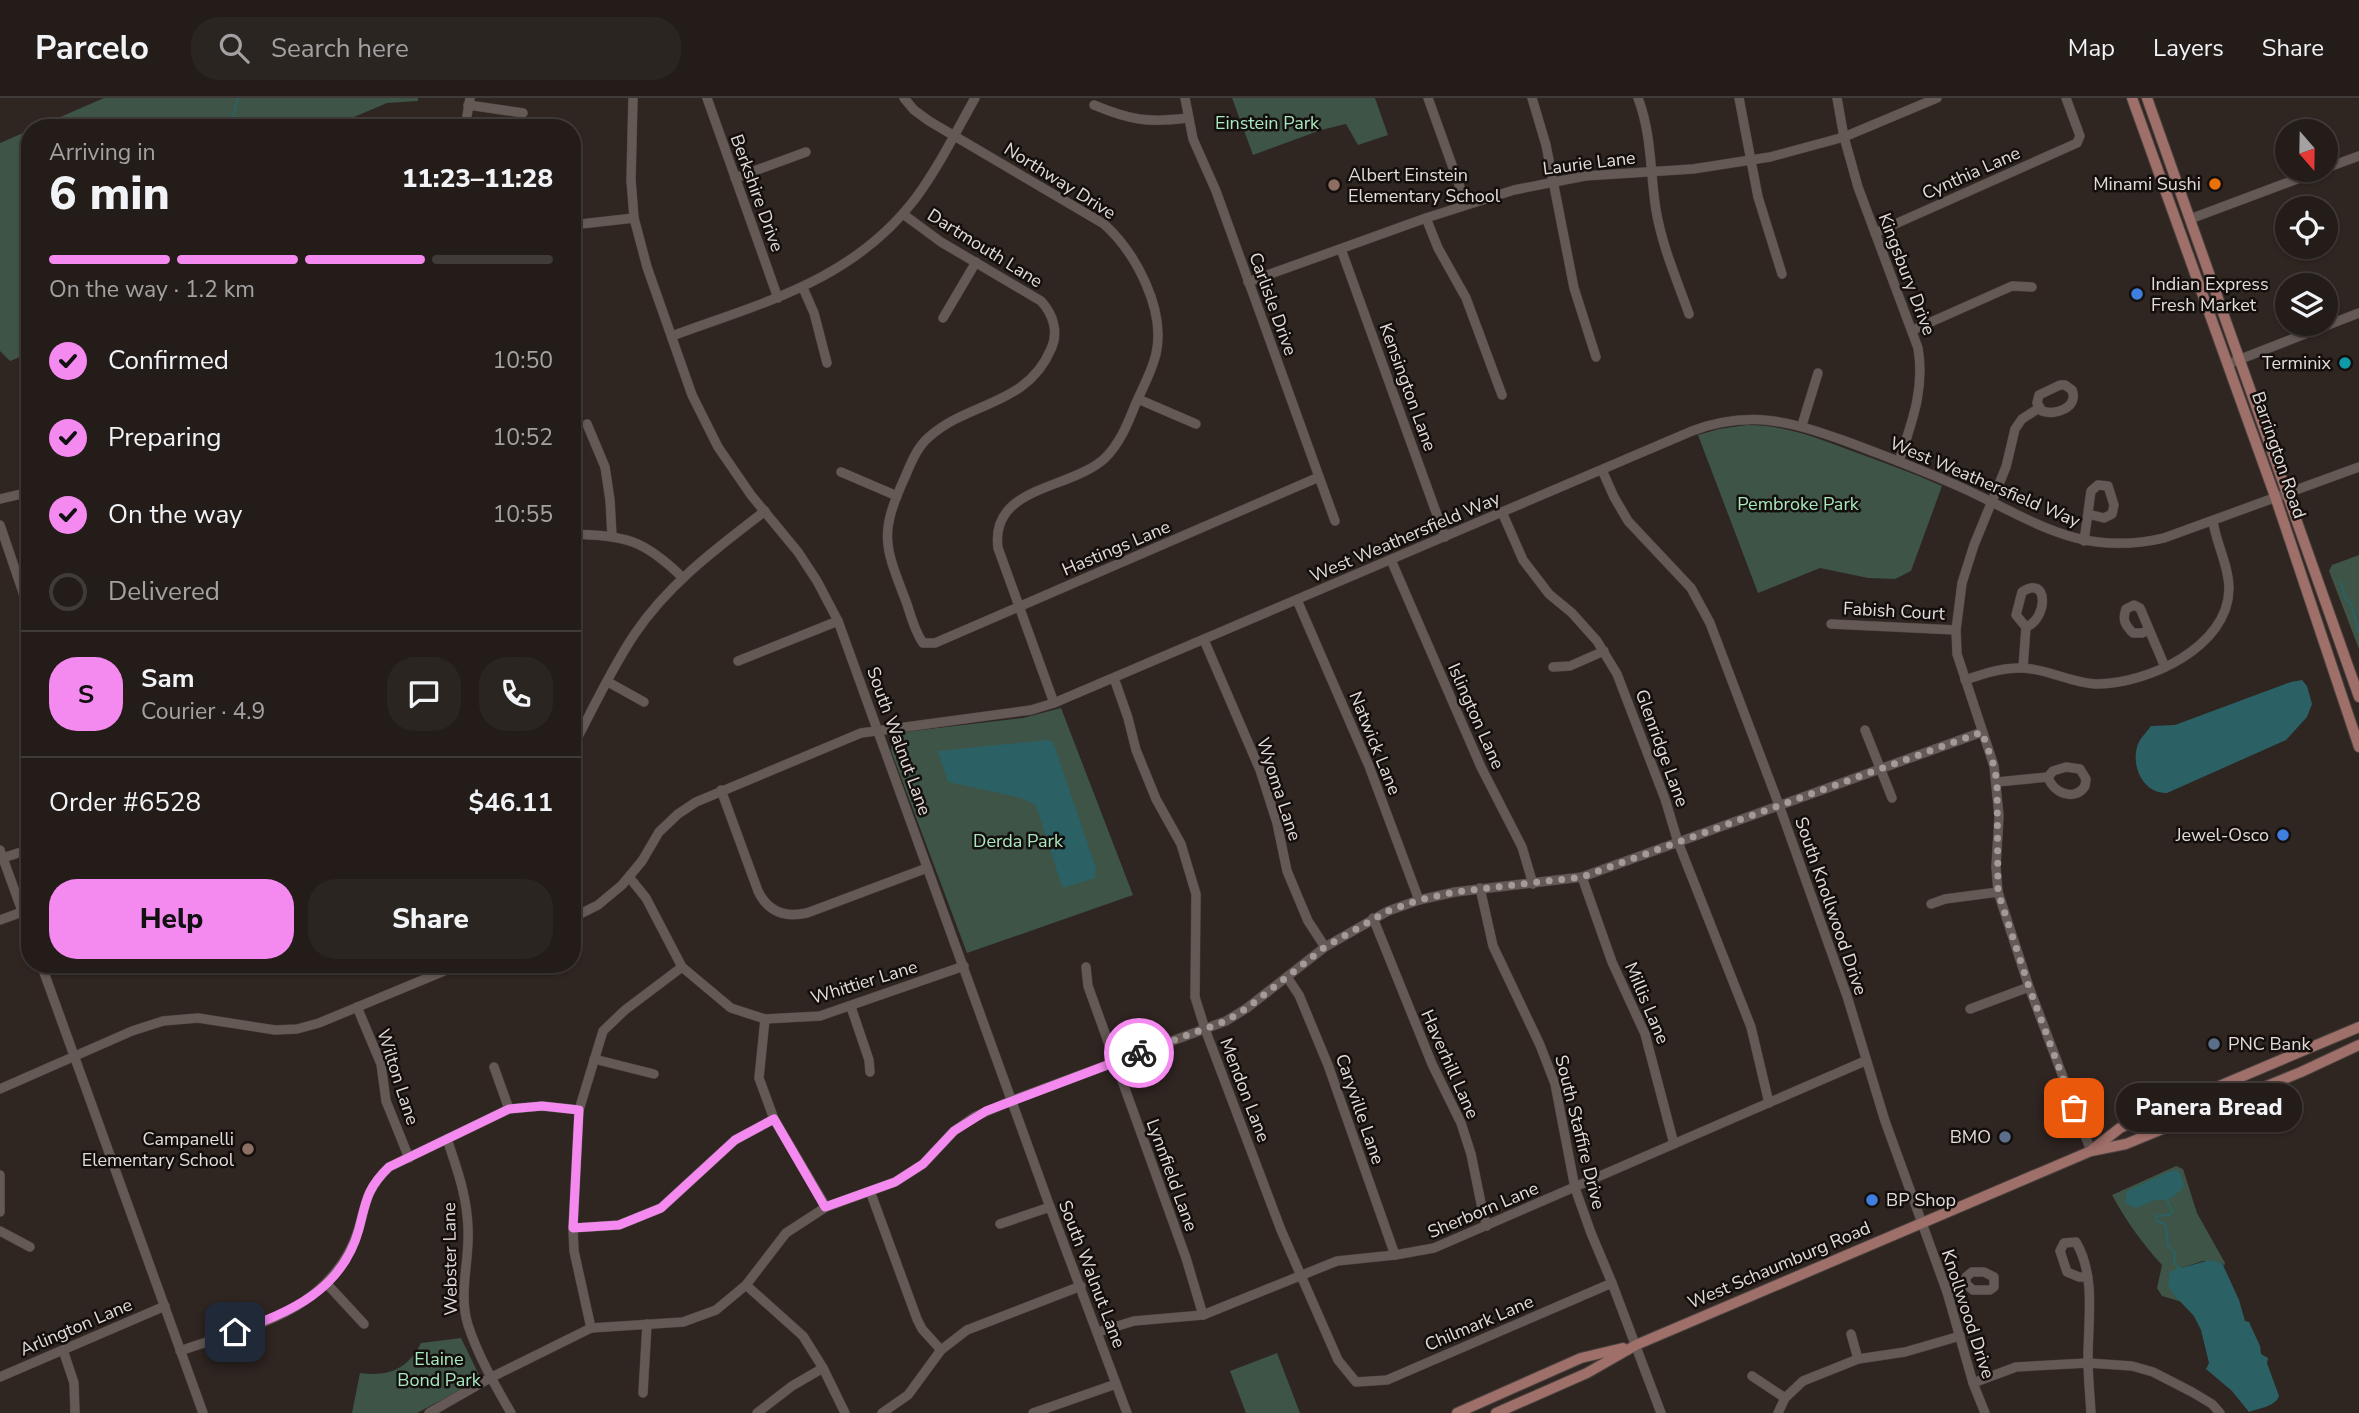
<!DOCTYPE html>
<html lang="en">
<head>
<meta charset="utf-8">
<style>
	:root { --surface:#231c19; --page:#2b2522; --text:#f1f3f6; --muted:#a3a1a2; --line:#403a38; --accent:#f489ef }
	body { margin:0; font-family:"Nunito Sans",sans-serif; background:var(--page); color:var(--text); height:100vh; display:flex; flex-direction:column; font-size:26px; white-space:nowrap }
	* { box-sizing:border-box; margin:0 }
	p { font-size:23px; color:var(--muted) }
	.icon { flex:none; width:38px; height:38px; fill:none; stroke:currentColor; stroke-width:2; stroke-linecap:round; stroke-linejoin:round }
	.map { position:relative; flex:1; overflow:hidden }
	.sheet { position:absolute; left:21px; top:21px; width:560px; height:854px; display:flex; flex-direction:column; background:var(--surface); border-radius:28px; box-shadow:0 2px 5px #0004,0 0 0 2px var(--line) }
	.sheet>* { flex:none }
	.needle { width:46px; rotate:160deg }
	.fabs { position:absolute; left:2275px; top:21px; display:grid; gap:14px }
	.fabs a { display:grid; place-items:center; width:63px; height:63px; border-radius:50%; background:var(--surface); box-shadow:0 2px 5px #0004,0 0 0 2px var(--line); font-size:35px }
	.pin { position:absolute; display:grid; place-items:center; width:60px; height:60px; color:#fff; margin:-30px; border-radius:14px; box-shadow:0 4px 10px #0006 }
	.courier { position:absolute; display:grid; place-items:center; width:70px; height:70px; margin:-35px; border:5px solid #f489ef; border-radius:50%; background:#fff; color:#222; box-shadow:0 2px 9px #0007 }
	.bubble { position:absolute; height:49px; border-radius:24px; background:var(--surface); box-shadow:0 2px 5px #0004,0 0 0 2px var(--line); font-size:23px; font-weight:800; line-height:49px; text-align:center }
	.headline em { font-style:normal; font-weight:800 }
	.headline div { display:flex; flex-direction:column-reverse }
	.headline { display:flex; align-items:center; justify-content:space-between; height:119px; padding:0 28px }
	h1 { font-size:46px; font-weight:800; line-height:52px }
	.bar { display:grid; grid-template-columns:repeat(4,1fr); gap:10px 7px; align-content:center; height:84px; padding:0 28px }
	.bar i { height:9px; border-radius:5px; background:var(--line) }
	.bar .active { background:var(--accent) }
	.bar p { grid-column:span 4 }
	.line { display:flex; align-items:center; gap:18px; padding:0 28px; border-top:2px solid var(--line) }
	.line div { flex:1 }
	.round { display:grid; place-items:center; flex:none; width:74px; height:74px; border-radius:28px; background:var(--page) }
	ol { padding:0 28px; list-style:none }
	li { display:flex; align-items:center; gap:21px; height:77px }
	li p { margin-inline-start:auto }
	li .icon { padding:7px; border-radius:50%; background:var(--accent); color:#111; stroke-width:4 }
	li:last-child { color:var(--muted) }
	li i { width:38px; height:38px; border:4px solid var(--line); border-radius:50% }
	.primary-button { display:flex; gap:14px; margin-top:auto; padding:14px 28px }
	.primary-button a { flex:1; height:80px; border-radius:28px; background:var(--accent); color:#111; font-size:28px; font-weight:800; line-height:80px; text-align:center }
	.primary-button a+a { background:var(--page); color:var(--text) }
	header { display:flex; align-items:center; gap:42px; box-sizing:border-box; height:98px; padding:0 35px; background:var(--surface); border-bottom:2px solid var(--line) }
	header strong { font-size:33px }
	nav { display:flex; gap:38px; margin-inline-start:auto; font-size:24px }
	.search { width:490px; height:63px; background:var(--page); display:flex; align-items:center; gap:18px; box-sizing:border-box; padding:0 24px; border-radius:28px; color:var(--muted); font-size:26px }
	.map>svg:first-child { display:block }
</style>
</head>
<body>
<header>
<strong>Parcelo</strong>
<div class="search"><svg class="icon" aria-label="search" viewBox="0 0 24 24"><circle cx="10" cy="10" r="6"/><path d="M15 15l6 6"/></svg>Search here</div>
<nav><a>Map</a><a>Layers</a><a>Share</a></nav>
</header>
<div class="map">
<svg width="2359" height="1315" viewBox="0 0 2359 1315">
	<rect width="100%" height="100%" fill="#2f2521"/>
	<!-- green -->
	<g fill="#3e5446">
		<path d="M104 0H418V3L387 5 328 30H35Z"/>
		<path d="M1232 0H1375L1388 37 1358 47 1346 26 1321 32 1253 57Z"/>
		<path d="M30 32V255L10 263 0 253V45Z"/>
		<path d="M1747 327C1785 327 1817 340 1852 353 1882 364 1913 375 1942 388L1911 473 1895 481 1868 480 1820 470 1758 495 1698 337 1719 331Z"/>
		<path d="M2359 457V551L2329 473 2332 467Z"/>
		<path d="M1061 610 1133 797 967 855 891 653 892 643 904 634 1023 620Z"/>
		<path d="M2176 1068 2183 1071 2197 1115 2225 1165 2224 1168 2222 1165 2203 1163 2181 1170 2173 1196 2182 1204 2162 1198 2157 1190 2162 1167C2142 1145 2126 1123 2112 1097Z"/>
		<path d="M461 1240 481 1281 417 1315H352L360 1275C388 1279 408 1271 421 1245Z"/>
		<path d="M1277 1255 1300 1315H1246L1230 1273Z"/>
	</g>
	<!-- water -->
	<g fill="#2b6165">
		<path d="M2302 582 2307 588 2312 606 2307 619 2286 642 2167 695C2143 696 2130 667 2138 646 2141 639 2147 634 2151 628L2175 627 2291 584Z"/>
		<path d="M1048 642 1053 644 1096 770 1095 780 1065 789H1062L1036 707 1021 700 948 684 938 653Z"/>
		<path d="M2177 1072 2181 1077 2184 1088C2179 1093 2174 1100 2166 1102 2163 1102 2159 1101 2155 1102 2142 1105 2137 1116 2125 1104L2127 1093 2168 1074Z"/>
		<path d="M2210 1162 2222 1165 2239 1202 2245 1223 2249 1224 2260 1248 2261 1256 2268 1260 2267 1265 2279 1298C2275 1309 2259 1310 2249 1314L2232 1293 2206 1271 2209 1265 2201 1232 2194 1218 2173 1196 2168 1186 2170 1173 2176 1172 2177 1168 2181 1170Z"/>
	</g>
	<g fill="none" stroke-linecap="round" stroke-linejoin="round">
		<!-- stream -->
		<g stroke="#2b6165" stroke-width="2">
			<path d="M230 30 238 0"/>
			<path d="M2341 484 2345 500 2351 506 2359 535"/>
			<path d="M2167 1102 2173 1114 2169 1117 2157 1118 2156 1122 2166 1127 2168 1148 2175 1154 2174 1164 2177 1168"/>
		</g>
		<!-- minor casing -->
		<g stroke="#4c4340" stroke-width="10">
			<g id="minor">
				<path d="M633 0 631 82 634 120 647 169 692 297 718 349 751 397 798 454 817 483 838 523 1050 1109 1127 1315"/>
				<path d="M707 0 778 200"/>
				<path d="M904 0 914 12 929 23 1104 126C1136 155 1166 212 1156 256 1152 273 1143 289 1136 305 1128 325 1120 346 1104 361 1069 392 990 388 998 450L1054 605"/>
				<path d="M1185 0 1193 41 1216 93 1335 423"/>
				<path d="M1428 0 1466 106"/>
				<path d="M1532 0 1546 47 1574 190 1596 259"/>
				<path d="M1638 0C1652 37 1650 74 1656 112 1662 148 1677 182 1689 216"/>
				<path d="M1739 0 1758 99 1782 176"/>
				<path d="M1837 0 1844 39 1858 89 1918 250C1925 291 1912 324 1899 363"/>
				<path d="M468 7 523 15"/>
				<path d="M1094 7C1130 22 1148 25 1187 20"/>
				<path d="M465 30 470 0"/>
				<path d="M2326 70 2359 58"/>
				<path d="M735 80 806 54"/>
				<path d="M903 116 941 144 1041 203C1053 216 1059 234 1051 251 1027 308 969 303 929 339 917 349 911 365 905 379 878 438 885 448 907 506 911 519 915 534 923 545H935L1319 379"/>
				<path d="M1426 120 1438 150 1466 200 1502 297"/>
				<path d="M2190 121 2321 72"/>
				<path d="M572 127 634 120"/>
				<path d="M1875 135 2077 45 2080 38 2066 0"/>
				<path d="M1341 151 1445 439"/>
				<path d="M1248 184 1426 120 1514 92 1585 78 1693 71 1770 59 1844 39 1937 0"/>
				<path d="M803 190 814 215 827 265"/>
				<path d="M943 220 976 164"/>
				<path d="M1913 232 2012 188 2032 189"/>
				<path d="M672 238C764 204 852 183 915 101 938 70 956 34 975 0"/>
				<path d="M2233 264 2359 215"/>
				<path d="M2060 287H2065L2072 292C2079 309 2056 318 2042 313L2037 305 2039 297Z"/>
				<path d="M1138 301 1196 326"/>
				<path d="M2039 310 2022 321 2015 331 2006 369 1974 447 1962 485 1956 532 1957 556 1994 668 1999 718 1996 769 1998 794 2029 889 2091 1053"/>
				<path d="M587 326 605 369 610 402 612 438"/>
				<path d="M1802 327 1818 275"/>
				<path d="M1602 372 1614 399 1628 423 1691 490 1710 525 1779 707 1847 898 1885 1023 1947 1194 1973 1285 1985 1315"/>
				<path d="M841 374 897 398"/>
				<path d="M0 401 30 394"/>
				<path d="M1502 414 1523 462 1549 496 1572 515 1597 543 1617 576 1665 701 1678 744 1751 929 1769 1005"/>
				<path d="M0 427 30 515"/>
				<path d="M572 436C626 438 643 441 682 479"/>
				<path d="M2084 443 2091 393 2098 387 2108 388 2114 407 2112 416 2104 420 2088 416"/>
				<path d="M1391 462 1481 669 1522 749 1533 786"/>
				<path d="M1297 502 1369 668 1419 802"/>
				<path d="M1831 526 1956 532"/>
				<path d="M2149 532 2142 535H2133C2125 527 2122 522 2126 511L2134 507 2140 510 2165 569"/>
				<path d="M1204 542 1260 672 1277 725 1287 773 1308 823 1325 849"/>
				<path d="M738 563 838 523"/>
				<path d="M1553 569 1570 568 1604 553"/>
				<path d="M2023 570 2026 529 2016 517 2022 494C2049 476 2048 521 2026 529"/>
				<path d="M1114 580 1128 620 1136 652 1156 701 1181 746 1196 796 1195 899 1205 931 1281 1132 1338 1262 1356 1284 1387 1282 1612 1185"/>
				<path d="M1965 582C1983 576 2003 569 2023 570 2047 571 2072 585 2096 586 2148 586 2228 549 2229 491 2229 467 2216 446 2213 423"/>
				<path d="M608 584 644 604"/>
				<path d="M1865 632 1892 700"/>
				<path d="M572 650C592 613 610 573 634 537 668 486 717 450 765 413"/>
				<path d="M1997 684 2048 679 2053 673 2066 669 2080 671 2086 681 2085 688C2075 704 2053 695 2048 679"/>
				<path d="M721 692 758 793C768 814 785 820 807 815L927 770"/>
				<path d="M0 752 30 835"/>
				<path d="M3 760 30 751"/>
				<path d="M629 779 646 800 682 869 731 910 765 921 820 918 964 868"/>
				<path d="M1582 779 1612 864 1645 936 1674 1046"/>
				<path d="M1480 790 1493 848 1540 947 1555 986 1575 1090 1591 1135 1612 1185 1661 1315"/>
				<path d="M1931 806 1945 801 1998 794"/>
				<path d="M572 820 598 807 622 787 642 763 659 734 678 716 696 704 861 635 1031 612 1054 605 1692 333C1751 311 1792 324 1848 344 1888 359 1928 374 1967 392 2037 425 2083 459 2164 440L2359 369"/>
				<path d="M1373 820 1432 966 1461 1025 1471 1056 1483 1115 1487 1128"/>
				<path d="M0 822 22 814"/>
				<path d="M41 866 203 1315"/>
				<path d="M1086 869 1088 888 1186 1160 1203 1217"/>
				<path d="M1287 879 1299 897 1328 967 1395 1157"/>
				<path d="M357 909 381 966 386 1003 409 1060"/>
				<path d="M851 909 869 962 870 974"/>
				<path d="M1970 911 2029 889"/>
				<path d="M765 921 759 980 774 1021 826 1109"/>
				<path d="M594 961 654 976"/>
				<path d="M494 969 509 1011"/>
				<path d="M0 991 132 933 163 923 198 920 275 932 297 931 319 925 461 866"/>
				<path d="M447 1041C457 1071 467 1098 468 1130 470 1162 458 1195 468 1227 478 1258 495 1287 511 1315"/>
				<path d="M0 1077V1114"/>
				<path d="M870 1093 917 1221 922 1231 941 1252"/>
				<path d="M1000 1126 1050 1109"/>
				<path d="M573 1130 619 1127 661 1110 735 1042 774 1021"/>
				<path d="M0 1133 30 1149"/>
				<path d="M1972 1174H1984L1994 1179V1189L1990 1192H1973L1966 1186V1179Z"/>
				<path d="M2088 1179H2079L2067 1174 2060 1153 2064 1145 2076 1144C2096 1178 2088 1222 2088 1261 2088 1279 2090 1297 2091 1315"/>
				<path d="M327 1186 364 1226"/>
				<path d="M746 1187 803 1238 823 1270 845 1315"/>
				<path d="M1947 1194 1966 1186"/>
				<path d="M591 1230 574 1153 573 1130 579 1012 603 933 625 912 682 869"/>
				<path d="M1098 1234 1134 1223 1203 1217 1337 1163 1395 1157 1434 1150 1865 963"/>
				<path d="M1851 1236 1858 1261"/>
				<path d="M63 1252 74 1285 75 1315"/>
				<path d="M180 1253C245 1230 317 1218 351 1150 368 1116 358 1099 389 1069L509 1011 542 1008 579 1012"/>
				<path d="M1752 1278 1785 1300"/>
				<path d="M0 1279 165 1208"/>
				<path d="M1973 1285 2016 1269 2088 1265 2132 1268 2153 1274 2192 1294 2212 1306 2220 1315"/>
				<path d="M643 1295 647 1226"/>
				<path d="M429 1315 490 1280 591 1230 683 1224 716 1212 746 1187 786 1135 826 1109 895 1084 923 1066 954 1033 974 1019 1013 1002 1226 923 1247 910 1325 849 1388 813 1419 802 1455 794 1582 779 1982 634"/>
				<path d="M757 1315 792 1288 823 1270"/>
				<path d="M882 1315 908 1297 941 1252 967 1232 1081 1188"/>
				<path d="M1033 1315 1116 1286"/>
				<path d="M1778 1315 1785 1300 1803 1283 1858 1261 1905 1254 1960 1238"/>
			</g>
		</g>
		<!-- major casing -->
		<g stroke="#4c4340" stroke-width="12">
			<g id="major">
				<path d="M2132 0 2276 401 2359 649"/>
				<path d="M2147 0 2359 599"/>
				<path d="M2093 1051 2120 1030 2359 929"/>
				<path d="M1457 1315 1581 1260 1623 1250"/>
				<path d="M1496 1315 1587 1275 1636 1247 2091 1053 2126 1046 2301 974 2359 947"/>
			</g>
		</g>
		<!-- minor -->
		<use href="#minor" stroke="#645954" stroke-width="9"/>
		<!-- major -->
		<use href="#major" stroke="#9f6f69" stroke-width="10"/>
	</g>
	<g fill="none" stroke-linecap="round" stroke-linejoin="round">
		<!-- done -->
		<path stroke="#a39b99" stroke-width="7" stroke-dasharray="0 12.6" d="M1139 955 1226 923 1247 910 1325 849 1388 813 1419 802 1455 794 1582 779 1982 634 1994 668 1997 684 1998 794 2029 889 2074 1010"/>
		<!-- route -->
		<path stroke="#f489ef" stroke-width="9" d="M235 1234C290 1214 342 1193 359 1131 366 1103 367 1090 389 1069L509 1011 542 1008 579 1012 573 1130 619 1127 661 1110 735 1042 774 1021 825 1109 895 1084 923 1066 954 1033 986 1013 1139 955"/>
	</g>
	<!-- markers -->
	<circle fill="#e8710a" stroke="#140f0d" stroke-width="2.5" cx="2215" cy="86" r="7"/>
	<g fill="#8d6e63" stroke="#140f0d" stroke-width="2.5">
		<circle cx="1334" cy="87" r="7"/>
		<circle cx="248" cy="1051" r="7"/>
	</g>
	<g fill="#3f7fe0" stroke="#140f0d" stroke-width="2.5">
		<circle cx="2137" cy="196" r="7"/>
		<circle cx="2283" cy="737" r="7"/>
		<circle cx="1872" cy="1102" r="7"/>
	</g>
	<circle fill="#0f9aa8" stroke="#140f0d" stroke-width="2.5" cx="2345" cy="265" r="7"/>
	<g fill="#5c6f8a" stroke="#140f0d" stroke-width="2.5">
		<circle cx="2214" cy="946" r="7"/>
		<circle cx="2005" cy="1039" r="7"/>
	</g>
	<g text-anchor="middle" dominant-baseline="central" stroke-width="5" stroke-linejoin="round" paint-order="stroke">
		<!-- park labels -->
		<g font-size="18" fill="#a8e8be" stroke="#140f0d">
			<text x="1267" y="25">Einstein Park</text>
			<text x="1798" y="406">Pembroke Park</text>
			<text x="1018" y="743">Derda Park</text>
			<text x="439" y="1261">Elaine<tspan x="439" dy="21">Bond Park</tspan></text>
		</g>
		<!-- street labels -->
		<g font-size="18" fill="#e2dbd9" stroke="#140f0d">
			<text transform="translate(1589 65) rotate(-7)">Laurie Lane</text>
			<text transform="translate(1971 75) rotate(-24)">Cynthia Lane</text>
			<text transform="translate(1060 83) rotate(32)">Northway Drive</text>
			<text transform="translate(757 95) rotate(70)">Berkshire Drive</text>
			<text transform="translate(985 150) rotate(32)">Dartmouth Lane</text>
			<text transform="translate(1907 176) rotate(69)">Kingsbury Drive</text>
			<text transform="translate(1273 206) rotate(70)">Carlisle Drive</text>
			<text transform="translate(1408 289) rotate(70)">Kensington Lane</text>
			<text transform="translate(2279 357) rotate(71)">Barrington Road</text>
			<text transform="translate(1985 384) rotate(23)">West Weathersfield Way</text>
			<text transform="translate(1405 439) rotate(-23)">West Weathersfield Way</text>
			<text transform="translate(1116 450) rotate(-23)">Hastings Lane</text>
			<text transform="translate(1894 513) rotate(3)">Fabish Court</text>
			<text transform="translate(1476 618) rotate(66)">Islington Lane</text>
			<text transform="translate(899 643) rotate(70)">South Walnut Lane</text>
			<text transform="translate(1375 645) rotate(68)">Natwick Lane</text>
			<text transform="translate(1662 650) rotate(70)">Glenridge Lane</text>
			<text transform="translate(1279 691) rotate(72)">Wyoma Lane</text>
			<text transform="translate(1831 808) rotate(71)">South Knollwood Drive</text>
			<text transform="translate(864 884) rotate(-17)">Whittier Lane</text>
			<text transform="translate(1647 905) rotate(67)">Millis Lane</text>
			<text transform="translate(1450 966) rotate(66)">Haverhill Lane</text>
			<text transform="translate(398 979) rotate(72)">Wilton Lane</text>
			<text transform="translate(1245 992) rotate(69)">Mendon Lane</text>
			<text transform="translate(1360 1011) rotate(71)">Caryville Lane</text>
			<text transform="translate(1580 1034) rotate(76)">South Staffire Drive</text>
			<text transform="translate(1172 1077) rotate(70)">Lynnfield Lane</text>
			<text transform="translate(1483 1112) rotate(-23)">Sherborn Lane</text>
			<text transform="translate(450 1161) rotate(-91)">Webster Lane</text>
			<text transform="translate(1779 1167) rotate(-23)">West Schaumburg Road</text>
			<text transform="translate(1092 1176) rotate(69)">South Walnut Lane</text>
			<text transform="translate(1968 1216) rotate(72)">Knollwood Drive</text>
			<text transform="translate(1479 1225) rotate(-23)">Chilmark Lane</text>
			<text transform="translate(76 1229) rotate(-23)">Arlington Lane</text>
		</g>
		<!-- poi labels -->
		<g font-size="18" fill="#e2dbd9" stroke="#140f0d" text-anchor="end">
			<text x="1348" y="77" text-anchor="start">Albert Einstein<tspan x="1348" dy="21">Elementary School</tspan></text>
			<text x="2201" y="86">Minami Sushi</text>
			<text x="2151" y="186" text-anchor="start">Indian Express<tspan x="2151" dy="21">Fresh Market</tspan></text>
			<text x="2331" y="265">Terminix</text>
			<text x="2269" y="737">Jewel-Osco</text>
			<text x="2228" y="946" text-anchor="start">PNC Bank</text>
			<text x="1991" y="1039">BMO</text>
			<text x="234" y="1041">Campanelli<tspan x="234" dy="21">Elementary School</tspan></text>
			<text x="1886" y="1102" text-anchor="start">BP Shop</text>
		</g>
	</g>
</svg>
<div class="fabs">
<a><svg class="needle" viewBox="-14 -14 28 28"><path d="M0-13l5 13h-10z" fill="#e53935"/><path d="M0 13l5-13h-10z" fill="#a3a1a2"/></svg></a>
<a><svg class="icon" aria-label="locate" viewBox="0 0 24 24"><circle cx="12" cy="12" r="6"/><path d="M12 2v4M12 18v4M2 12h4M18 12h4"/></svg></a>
<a><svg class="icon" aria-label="layers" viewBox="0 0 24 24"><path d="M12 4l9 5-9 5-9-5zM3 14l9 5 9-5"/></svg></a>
</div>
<div class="pin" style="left:2074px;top:1010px;background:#ea580c"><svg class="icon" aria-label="bag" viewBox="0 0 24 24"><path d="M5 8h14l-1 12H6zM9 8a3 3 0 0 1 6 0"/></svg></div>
<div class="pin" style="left:235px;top:1234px;background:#1f2937"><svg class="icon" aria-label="home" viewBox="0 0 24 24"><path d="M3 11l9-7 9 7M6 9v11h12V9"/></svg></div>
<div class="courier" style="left:1139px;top:955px"><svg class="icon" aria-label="bike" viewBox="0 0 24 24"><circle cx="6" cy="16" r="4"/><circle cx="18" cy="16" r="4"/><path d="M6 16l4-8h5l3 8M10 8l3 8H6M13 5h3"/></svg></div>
<div class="bubble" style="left:2116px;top:985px;width:186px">Panera Bread</div>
<section class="sheet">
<div class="headline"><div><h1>6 min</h1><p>Arriving in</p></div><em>11:23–11:28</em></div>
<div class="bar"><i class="active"></i><i class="active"></i><i class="active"></i><i></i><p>On the way · 1.2 km</p></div>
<ol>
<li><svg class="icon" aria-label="check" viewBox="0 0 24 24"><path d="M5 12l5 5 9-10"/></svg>Confirmed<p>10:50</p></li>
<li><svg class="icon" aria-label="check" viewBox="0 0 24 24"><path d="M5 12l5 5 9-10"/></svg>Preparing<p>10:52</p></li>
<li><svg class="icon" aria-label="check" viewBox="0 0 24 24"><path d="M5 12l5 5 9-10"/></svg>On the way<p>10:55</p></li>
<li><i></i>Delivered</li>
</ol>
<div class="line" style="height:126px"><b class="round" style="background:var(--accent);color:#111">S</b><div><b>Sam</b><p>Courier · 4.9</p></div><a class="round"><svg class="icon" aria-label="chat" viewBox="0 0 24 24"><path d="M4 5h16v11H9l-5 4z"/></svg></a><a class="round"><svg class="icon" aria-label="phone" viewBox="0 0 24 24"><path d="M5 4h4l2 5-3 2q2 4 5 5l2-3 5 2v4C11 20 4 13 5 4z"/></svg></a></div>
<div class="line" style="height:91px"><div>Order #6528</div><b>$46.11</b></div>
<div class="primary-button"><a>Help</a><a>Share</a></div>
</section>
</div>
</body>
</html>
